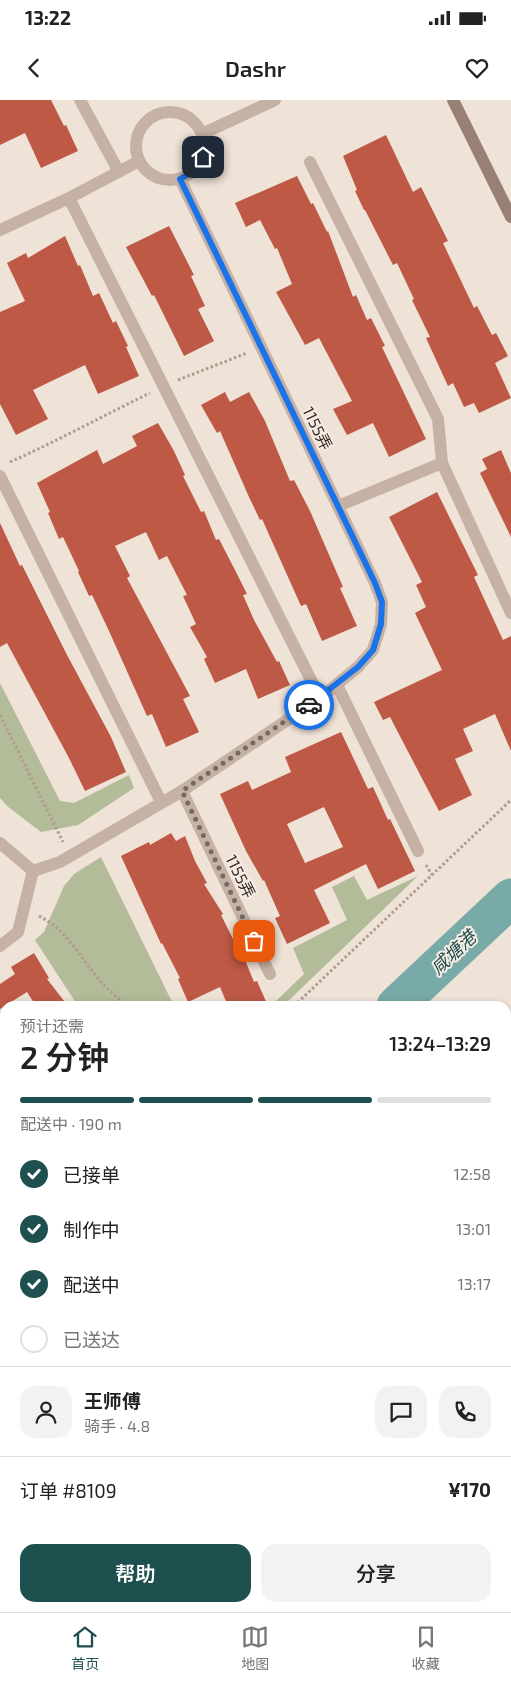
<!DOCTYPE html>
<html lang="zh">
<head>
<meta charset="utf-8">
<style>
	:root { --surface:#fff; --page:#f2f2f2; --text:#222; --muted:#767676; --line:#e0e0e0; --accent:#1e504f }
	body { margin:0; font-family:"Exo 2","Noto Sans SC",sans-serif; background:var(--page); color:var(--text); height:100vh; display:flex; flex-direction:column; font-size:19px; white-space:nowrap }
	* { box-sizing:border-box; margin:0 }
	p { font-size:16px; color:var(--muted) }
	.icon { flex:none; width:28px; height:28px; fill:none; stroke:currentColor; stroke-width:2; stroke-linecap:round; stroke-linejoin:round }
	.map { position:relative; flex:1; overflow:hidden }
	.side { position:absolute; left:0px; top:901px; width:511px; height:611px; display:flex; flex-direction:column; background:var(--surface); border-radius:15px 15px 0 0; box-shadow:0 2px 8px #0003 }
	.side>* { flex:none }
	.pin { position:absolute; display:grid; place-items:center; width:42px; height:42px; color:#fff; margin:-21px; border-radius:10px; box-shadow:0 2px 8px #0006 }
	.courier { position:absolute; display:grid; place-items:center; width:50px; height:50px; margin:-25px; border:4px solid #1a73e8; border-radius:50%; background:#fff; color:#222; box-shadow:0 1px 6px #0007 }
	.head em { font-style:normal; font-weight:600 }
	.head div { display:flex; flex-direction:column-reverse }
	.head { display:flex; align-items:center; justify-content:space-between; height:85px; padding:0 20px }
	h1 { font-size:32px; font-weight:600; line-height:38px }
	.bar { display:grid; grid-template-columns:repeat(4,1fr); gap:8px 5px; align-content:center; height:60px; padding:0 20px }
	.bar i { height:6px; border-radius:4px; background:var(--line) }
	.bar .active { background:var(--accent) }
	.bar p { grid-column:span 4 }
	.line { display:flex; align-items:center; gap:12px; padding:0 20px; border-top:1px solid var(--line) }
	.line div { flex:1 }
	.round { display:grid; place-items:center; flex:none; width:52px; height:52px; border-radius:15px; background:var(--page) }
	ol { padding:0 20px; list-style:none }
	li { display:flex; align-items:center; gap:15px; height:55px }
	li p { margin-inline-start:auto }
	li .icon { padding:5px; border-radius:50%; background:var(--accent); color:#fff; stroke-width:4 }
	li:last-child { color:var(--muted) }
	li i { width:28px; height:28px; border:2px solid var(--line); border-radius:50% }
	.button { display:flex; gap:10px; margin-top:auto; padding:10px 20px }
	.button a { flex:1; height:58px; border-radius:15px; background:var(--accent); color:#fff; font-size:20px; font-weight:600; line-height:58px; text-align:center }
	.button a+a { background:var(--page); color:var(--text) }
	.status { display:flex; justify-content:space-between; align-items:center; height:35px; padding:0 25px; background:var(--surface); direction:ltr }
	.status svg { height:14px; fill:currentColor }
	header { display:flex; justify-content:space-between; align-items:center; height:65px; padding:0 20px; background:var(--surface); font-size:22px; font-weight:600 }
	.menu { display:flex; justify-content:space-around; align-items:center; height:70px; border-top:1px solid var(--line); background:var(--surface); font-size:14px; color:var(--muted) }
	.menu a { display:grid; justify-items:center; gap:2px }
	.menu .active { color:var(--accent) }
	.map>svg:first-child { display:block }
</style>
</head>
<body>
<div class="status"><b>13:22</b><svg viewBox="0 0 49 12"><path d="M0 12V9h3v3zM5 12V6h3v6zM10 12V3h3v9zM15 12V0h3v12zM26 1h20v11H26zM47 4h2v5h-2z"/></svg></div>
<header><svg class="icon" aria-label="back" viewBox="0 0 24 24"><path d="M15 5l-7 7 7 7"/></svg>Dashr<svg class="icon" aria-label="heart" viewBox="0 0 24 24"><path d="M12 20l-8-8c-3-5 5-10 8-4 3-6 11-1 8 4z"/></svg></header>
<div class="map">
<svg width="511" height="1512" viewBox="0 0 511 1512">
	<rect width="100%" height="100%" fill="#efe2d7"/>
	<!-- green -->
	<g fill="#b3bc99">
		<path d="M0 583 60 701 74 703 129 675 134 688 78 725 41 732 7 706 0 698Z"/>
		<path d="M101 757 174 906H78L35 840 44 832 64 786 74 774Z"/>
		<path d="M354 776 367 800 418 776 283 906H271L304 874 293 848 347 820 332 787Z"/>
		<path d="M5 1119V1169L0 1173V1122Z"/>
	</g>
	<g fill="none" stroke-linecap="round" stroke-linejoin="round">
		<!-- river -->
		<g stroke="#78aaa8" stroke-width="39">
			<path d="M396 906 511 798"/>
			<path d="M0 1237 5 1244"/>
		</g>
	</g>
	<!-- building -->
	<g fill="#be5946" fill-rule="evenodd">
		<path d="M0 0H51L64 26 66 25 78 51 41 68 25 33 0 45Z"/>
		<path d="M386 35 413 92 421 87 448 141 443 143 474 208 477 206 492 235 496 233 508 256 495 263 511 298 479 313 474 303 464 307 453 283 448 286 426 238 430 237 412 200 414 199 397 163 393 165 365 110H364L355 91 357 90 343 56Z"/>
		<path d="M297 76 311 104 313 103 327 132 328 131 353 197 356 195 367 220 371 218 385 246 382 247 426 339 389 357 373 323 347 335 333 309 352 301 319 238 305 245 276 192 292 184 277 148 275 149 260 120 246 127 235 103Z"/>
		<path d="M169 126 194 175 191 176 205 206 198 209 214 241 184 256 154 195 152 196 126 147Z"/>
		<path d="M65 136 78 166 80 165 93 196 99 193 113 223 116 221 128 246 126 247 139 276 98 294 85 265 33 290 48 319 16 335 0 304V212L25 201 7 163 26 153 28 158Z"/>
		<path d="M225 292 230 302 249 292 265 321 290 381 294 380 310 411 343 487 340 488 357 526 322 541 306 504 301 506 262 419 260 420 249 397 220 331 217 333 201 305Z"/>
		<path d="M158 323 174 351 185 375 183 376 201 412 204 411 216 440 219 439 236 472 247 494 243 495 254 520 277 562 279 561 290 585 258 599 246 569 215 583 204 559 207 557 190 527 196 524 183 496 187 495 167 456 159 460 146 432 115 446 130 476 127 478 190 596 183 599 199 632 166 647 152 614 147 616 109 531 92 495 89 496 78 472 79 471 63 437 59 439 48 413 50 412 37 383 97 350 103 364 137 346 132 336Z"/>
		<path d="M501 350 511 373V437L480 373 487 369 482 359Z"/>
		<path d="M437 392 478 475 474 477 503 540 511 536V651L495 614 463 629 473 651 455 659 472 695 439 711 390 617 383 620 374 602 442 570 415 513 426 507 416 485 422 482 389 417Z"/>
		<path d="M0 423 20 466 22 465 66 553 111 637 126 672 85 691 69 658 7 543 0 547Z"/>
		<path d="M341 632 368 689 373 687 388 720 390 719 415 771 378 789 366 764 314 790 330 823 287 844 275 818 280 816 264 780 263 781 246 751 220 694 248 681 252 690 291 672 285 657ZM324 707 343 747 305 763 287 724Z"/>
		<path d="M171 733 176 741 185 736 195 761 207 783 204 784 223 814 221 815 241 855H243L254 882 257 881 268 906H228L220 887 188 902 178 879 180 878 162 843 161 844 121 756 149 742 150 745Z"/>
		<path d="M34 853 49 878 47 879 68 906H36L27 892 0 909V884L15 874 11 867Z"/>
	</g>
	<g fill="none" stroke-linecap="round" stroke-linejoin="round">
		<!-- path -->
		<g stroke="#b19b8f" stroke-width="3" stroke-dasharray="2.5 2.5" stroke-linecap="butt">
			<path d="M178 280 247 253"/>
			<path d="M10 362C57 341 103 316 150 293"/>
			<path d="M0 615 63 742"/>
			<path d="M426 765 432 775"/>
			<path d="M39 816C67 830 81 859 101 882 109 890 118 898 127 906"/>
			<path d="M294 906 511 700"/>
			<path d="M0 1138 5 1142"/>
		</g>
		<!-- service -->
		<path stroke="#c6b1a5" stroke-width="11" d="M0 1409 5 1403"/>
		<!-- minor -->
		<g stroke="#c6b1a5" stroke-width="12">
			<path d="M80 0 119 72"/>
			<circle cx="170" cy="46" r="34"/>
			<path d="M202 34 275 0"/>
			<path d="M310 62 438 319 442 363 511 513"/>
			<path d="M69 98 320 598"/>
			<path d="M0 130 69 98 139 61"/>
			<path d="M0 376 161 702"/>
			<path d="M338 406 442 363"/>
			<path d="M337 585 418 751"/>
			<path d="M182 691 270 874"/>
			<path d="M0 743 33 771 60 762 182 691 320 598 358 567 373 550 381 524 382 502 375 483 180 79"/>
			<path d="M0 846 18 832 33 771"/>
			<path d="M0 968 5 976"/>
			<path d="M0 1320 5 1326"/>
			<path d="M247 1508 254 1512"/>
		</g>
		<!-- secondary -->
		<path stroke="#998076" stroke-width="12" d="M453 0 511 117"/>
	</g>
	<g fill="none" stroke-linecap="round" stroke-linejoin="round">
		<!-- done -->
		<path stroke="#746963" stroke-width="5" stroke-dasharray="0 9" d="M254 841 182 691 309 605"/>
		<!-- route -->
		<path stroke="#1a73e8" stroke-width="6" d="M203 57 194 71 180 79 375 483 382 502 381 524 373 550 358 567 309 605"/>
	</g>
	<g text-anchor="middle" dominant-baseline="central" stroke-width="4" stroke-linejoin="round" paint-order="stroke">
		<!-- street labels -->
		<g font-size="16" fill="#322825" stroke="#f7ece3">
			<text transform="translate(318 328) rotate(64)">1155弄</text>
			<text transform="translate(241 776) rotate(64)">1155弄</text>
		</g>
		<!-- water labels -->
		<g font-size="18" font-style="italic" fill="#1e504f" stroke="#f7ece3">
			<text transform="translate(453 852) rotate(-43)">咸塘港</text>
		</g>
	</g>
</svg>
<div class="pin" style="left:254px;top:841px;background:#ea580c"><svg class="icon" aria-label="bag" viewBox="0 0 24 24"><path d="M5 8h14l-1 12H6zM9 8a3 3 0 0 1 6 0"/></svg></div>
<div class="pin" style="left:203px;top:57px;background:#1f2937"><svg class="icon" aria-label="home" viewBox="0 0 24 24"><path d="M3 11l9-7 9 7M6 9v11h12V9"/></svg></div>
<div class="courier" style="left:309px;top:605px"><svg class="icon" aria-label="car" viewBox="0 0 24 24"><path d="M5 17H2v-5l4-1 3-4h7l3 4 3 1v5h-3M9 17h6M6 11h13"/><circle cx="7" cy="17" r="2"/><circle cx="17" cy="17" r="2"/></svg></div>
<section class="side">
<div class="head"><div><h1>2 分钟</h1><p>预计还需</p></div><em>13:24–13:29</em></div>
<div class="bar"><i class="active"></i><i class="active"></i><i class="active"></i><i></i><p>配送中 · 190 m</p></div>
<ol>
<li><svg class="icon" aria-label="check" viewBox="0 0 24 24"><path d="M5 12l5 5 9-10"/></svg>已接单<p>12:58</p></li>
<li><svg class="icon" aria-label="check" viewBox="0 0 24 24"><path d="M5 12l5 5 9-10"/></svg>制作中<p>13:01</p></li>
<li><svg class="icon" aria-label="check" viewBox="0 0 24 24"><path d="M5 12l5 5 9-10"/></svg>配送中<p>13:17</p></li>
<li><i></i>已送达</li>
</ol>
<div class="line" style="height:90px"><a class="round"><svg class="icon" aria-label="person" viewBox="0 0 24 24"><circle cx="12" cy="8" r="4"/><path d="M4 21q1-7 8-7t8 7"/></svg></a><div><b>王师傅</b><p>骑手 · 4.8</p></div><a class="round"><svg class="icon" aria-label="chat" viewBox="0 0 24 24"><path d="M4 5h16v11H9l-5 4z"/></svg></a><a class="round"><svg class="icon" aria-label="phone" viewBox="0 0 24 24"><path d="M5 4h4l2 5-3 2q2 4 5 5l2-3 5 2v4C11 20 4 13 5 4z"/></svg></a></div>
<div class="line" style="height:65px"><div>订单 #8109</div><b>¥170</b></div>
<div class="button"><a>帮助</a><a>分享</a></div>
</section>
</div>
<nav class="menu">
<a class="active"><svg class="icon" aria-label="home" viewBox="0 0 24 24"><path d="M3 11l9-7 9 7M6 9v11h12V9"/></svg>首页</a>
<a><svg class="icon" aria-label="map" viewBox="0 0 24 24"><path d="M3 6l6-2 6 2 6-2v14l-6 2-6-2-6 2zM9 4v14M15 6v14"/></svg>地图</a>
<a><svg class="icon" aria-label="saved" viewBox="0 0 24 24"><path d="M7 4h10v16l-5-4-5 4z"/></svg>收藏</a>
</nav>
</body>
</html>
